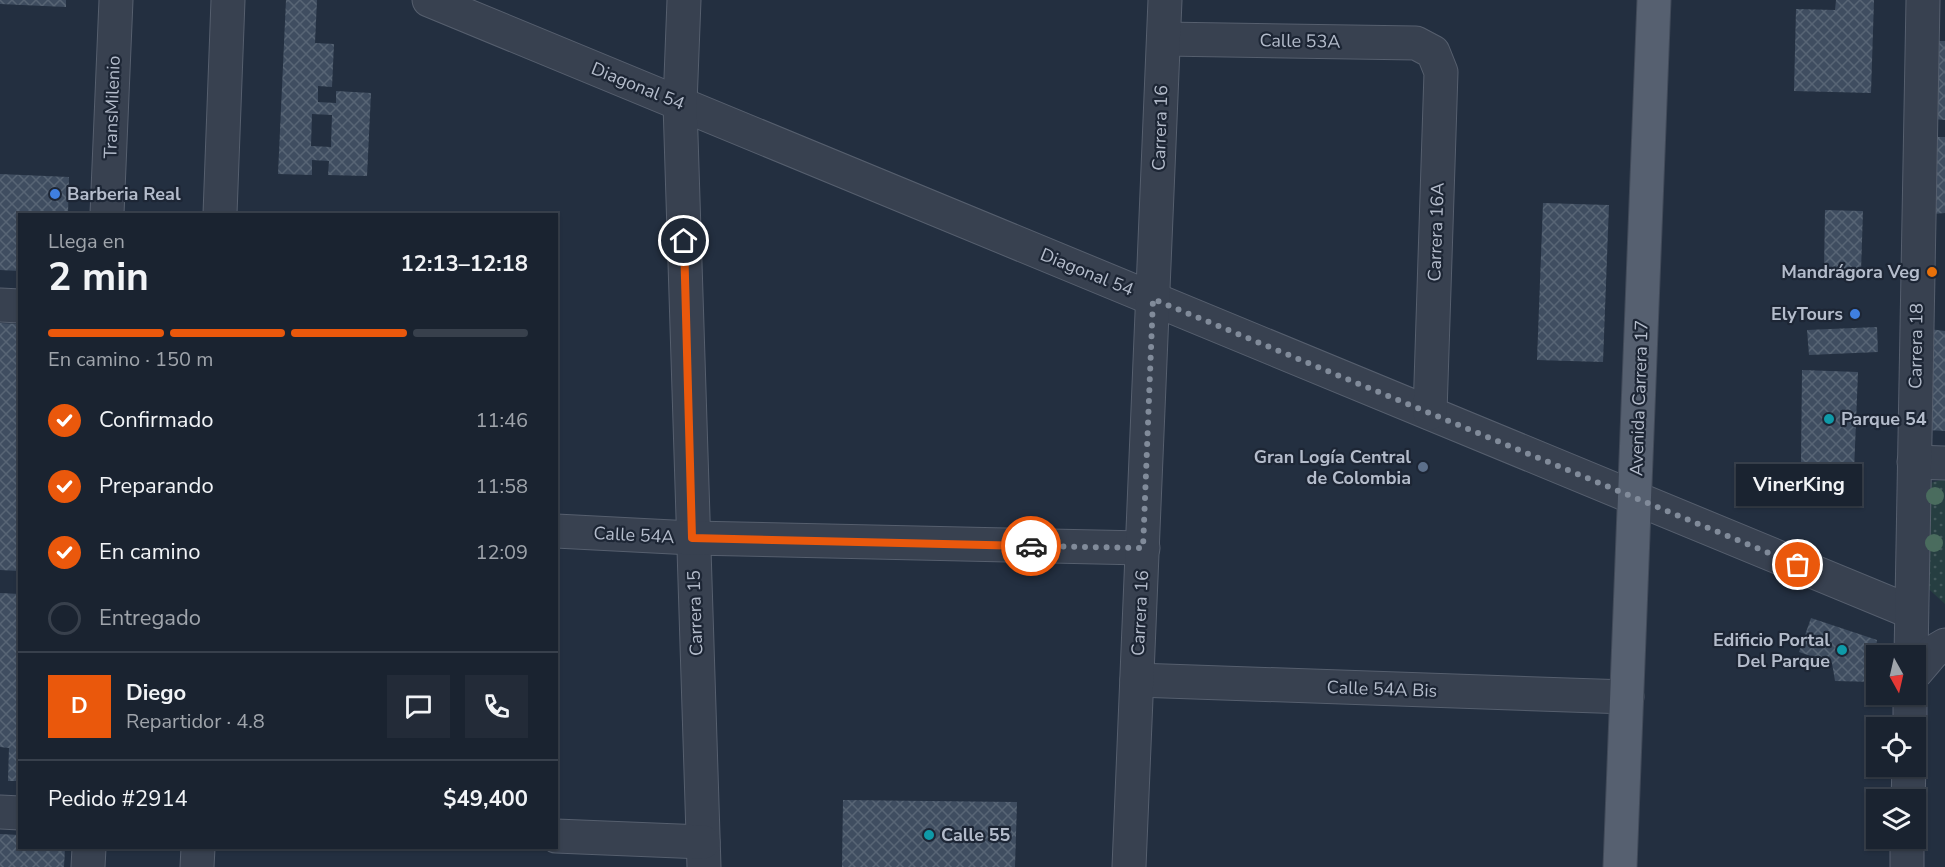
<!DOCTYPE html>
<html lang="es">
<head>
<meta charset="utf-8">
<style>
	:root { --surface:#1a2330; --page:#232b38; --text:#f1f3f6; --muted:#9fa4ab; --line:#38404c; --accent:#ea580c }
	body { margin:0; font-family:"Nunito Sans",sans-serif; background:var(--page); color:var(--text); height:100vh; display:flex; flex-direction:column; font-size:22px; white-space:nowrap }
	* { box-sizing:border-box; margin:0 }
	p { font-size:20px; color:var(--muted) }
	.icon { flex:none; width:33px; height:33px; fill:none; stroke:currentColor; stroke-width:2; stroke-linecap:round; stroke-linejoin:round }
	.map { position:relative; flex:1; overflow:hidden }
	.drawer { position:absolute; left:18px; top:213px; width:540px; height:636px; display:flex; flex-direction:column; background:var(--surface); border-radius:0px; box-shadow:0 2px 4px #0004,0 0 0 2px var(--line) }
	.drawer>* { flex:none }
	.needle { width:39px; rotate:172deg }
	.tools { position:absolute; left:1866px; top:645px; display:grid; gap:12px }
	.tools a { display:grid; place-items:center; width:60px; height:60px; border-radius:0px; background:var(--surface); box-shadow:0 2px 4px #0004,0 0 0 2px var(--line); font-size:30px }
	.pin { position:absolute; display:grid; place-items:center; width:51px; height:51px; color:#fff; margin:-26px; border:3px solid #fff; border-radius:50%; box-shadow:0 2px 6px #0007 }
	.courier { position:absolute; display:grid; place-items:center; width:60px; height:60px; margin:-30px; border:4px solid #ea580c; border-radius:50%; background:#fff; color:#222; box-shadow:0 2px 8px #0007 }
	.bubble { position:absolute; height:42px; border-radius:0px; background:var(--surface); box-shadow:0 2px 4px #0004,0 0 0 2px var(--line); font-size:20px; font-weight:700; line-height:42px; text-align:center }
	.head em { font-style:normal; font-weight:700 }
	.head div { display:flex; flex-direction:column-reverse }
	.head { display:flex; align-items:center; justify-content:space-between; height:102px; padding:0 30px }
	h1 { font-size:39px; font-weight:700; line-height:45px }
	.bar { display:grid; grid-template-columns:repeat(4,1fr); gap:9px 6px; align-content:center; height:72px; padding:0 30px }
	.bar i { height:8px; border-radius:4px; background:var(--line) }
	.bar .on { background:var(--accent) }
	.bar p { grid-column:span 4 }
	.line { display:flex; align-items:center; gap:15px; padding:0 30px; border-top:2px solid var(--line) }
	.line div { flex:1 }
	.round { display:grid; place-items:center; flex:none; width:63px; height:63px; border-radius:0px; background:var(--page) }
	ol { padding:0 30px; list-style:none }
	li { display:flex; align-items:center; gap:18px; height:66px }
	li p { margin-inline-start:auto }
	li .icon { padding:6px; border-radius:50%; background:var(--accent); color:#fff; stroke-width:4 }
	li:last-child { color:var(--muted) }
	li i { width:33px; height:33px; border:3px solid var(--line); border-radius:50% }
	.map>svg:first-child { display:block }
</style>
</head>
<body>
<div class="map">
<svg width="1945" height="867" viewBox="0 0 1945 867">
	<defs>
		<pattern id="grass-dots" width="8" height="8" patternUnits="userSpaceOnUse" patternTransform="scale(1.5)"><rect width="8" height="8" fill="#263e41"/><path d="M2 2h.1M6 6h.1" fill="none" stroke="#43585b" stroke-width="1.8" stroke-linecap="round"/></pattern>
		<pattern id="building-cross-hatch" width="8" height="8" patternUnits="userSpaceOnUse" patternTransform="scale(1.5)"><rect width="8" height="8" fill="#3f4d60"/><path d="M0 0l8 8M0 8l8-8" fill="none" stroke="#586575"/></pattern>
	</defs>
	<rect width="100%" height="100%" fill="#232f40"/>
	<!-- grass -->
	<path fill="url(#grass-dots)" d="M1945 479V604L1921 582 1923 491 1933 482Z"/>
	<!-- building -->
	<g fill="url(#building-cross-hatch)" fill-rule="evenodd">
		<path d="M0 0H66V7L0 4Z"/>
		<path d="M286 0H317L315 43 334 44 332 87 318 86V102L336 103V91L371 93 367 176 328 175 329 161 312 160V175L278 174ZM312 114 332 115 331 147 311 146Z"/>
		<path d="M1836 0H1874L1871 93 1794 91 1796 9 1835 10Z"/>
		<path d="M1937 41H1945V120L1933 119Z"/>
		<path d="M1933 137H1945V213L1933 214Z"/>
		<path d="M0 174 69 177 68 214H20V271L0 270Z"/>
		<path d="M1543 203 1609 205 1603 362 1537 360Z"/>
		<path d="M1825 210 1863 211 1861 271H1824Z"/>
		<path d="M0 323 20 324V571L0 570Z"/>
		<path d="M1877 327 1878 352 1809 355 1807 330Z"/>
		<path d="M1929 329 1945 331V431L1926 430Z"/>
		<path d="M1802 370 1858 372 1853 496 1797 491 1801 467Z"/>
		<path d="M0 593 20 594V781H8L9 748 0 747Z"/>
		<path d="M1811 618 1877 640 1875 649 1893 651V656H1876V682L1835 681 1832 663 1799 652Z"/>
		<path d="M843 800 1017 802 1015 867H842Z"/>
		<path d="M0 834 20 835V848H65L64 867H0Z"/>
	</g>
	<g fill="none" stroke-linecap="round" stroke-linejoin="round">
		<!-- minor casing -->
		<g stroke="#565f6e" stroke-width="35">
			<g id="minor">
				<path d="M429 0 1911 612"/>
				<path d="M684 0 680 104 704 867"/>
				<path d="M1164 39 1416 43 1433 52 1441 72 1430 413"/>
				<path d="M107 214 116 0"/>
				<path d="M220 214 228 0"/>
				<path d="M0 305 20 306"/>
				<path d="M1914 462 1945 463"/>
				<path d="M556 531 692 538 1143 548"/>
				<path d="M1911 656 1923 0"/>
				<path d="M1916 672 1933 652 1945 645"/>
				<path d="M1137 680 1627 697"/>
				<path d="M1910 728V694"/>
				<path d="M1908 800 1909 766"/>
				<path d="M0 812 20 813"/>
				<path d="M556 836 703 842"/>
				<path d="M88 867 89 848"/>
				<path d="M197 867 198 848"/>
				<path d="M1129 867 1165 0"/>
				<path d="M1907 867V838"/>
			</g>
		</g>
		<!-- major casing -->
		<g stroke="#414a59" stroke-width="35">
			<path id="major" d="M1620 867 1654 0"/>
		</g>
		<!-- minor -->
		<use href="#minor" stroke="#384150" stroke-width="33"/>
		<!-- major -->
		<use href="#major" stroke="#566070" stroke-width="33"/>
	</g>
	<!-- trees -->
	<g fill="#4a6c5e">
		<circle cx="1935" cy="496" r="9"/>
		<circle cx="1934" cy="543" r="9"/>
	</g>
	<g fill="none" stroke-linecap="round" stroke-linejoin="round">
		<!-- done -->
		<path stroke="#818b9a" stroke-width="6" stroke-dasharray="0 10.8" d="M1031 546 1143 548 1153 299 1798 565"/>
		<!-- route -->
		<path stroke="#ea580c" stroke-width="8" d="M684 241 692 538 1031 546"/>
	</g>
	<!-- markers -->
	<g fill="#3f7fe0" stroke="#1d2635" stroke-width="2">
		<circle cx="55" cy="194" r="6"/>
		<circle cx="1855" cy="314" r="6"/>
	</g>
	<circle fill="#e8710a" stroke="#1d2635" stroke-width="2" cx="1932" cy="272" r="6"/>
	<g fill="#0f9aa8" stroke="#1d2635" stroke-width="2">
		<circle cx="1829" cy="419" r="6"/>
		<circle cx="1842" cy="650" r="6"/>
		<circle cx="929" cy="835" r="6"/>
	</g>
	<circle fill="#5c6f8a" stroke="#1d2635" stroke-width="2" cx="1423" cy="467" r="6"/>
	<g text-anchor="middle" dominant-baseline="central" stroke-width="4.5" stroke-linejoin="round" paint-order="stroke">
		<!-- street labels -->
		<g font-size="18" fill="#b4bccb" stroke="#1d2635">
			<text transform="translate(1300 41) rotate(1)">Calle 53A</text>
			<text transform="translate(638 86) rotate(22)">Diagonal 54</text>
			<text transform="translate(112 107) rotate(-88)">TransMilenio</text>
			<text transform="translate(1160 128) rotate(-88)">Carrera 16</text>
			<text transform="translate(1436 232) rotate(-88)">Carrera 16A</text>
			<text transform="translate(1087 272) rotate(22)">Diagonal 54</text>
			<text transform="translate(1916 346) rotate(-89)">Carrera 18</text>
			<text transform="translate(1639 398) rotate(-88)">Avenida Carrera 17</text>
			<text transform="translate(634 535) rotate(3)">Calle 54A</text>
			<text transform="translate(695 613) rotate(-92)">Carrera 15</text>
			<text transform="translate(1140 613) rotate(-87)">Carrera 16</text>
			<text transform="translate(1382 689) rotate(2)">Calle 54A Bis</text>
		</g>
		<!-- poi labels -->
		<g font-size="18" font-weight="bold" fill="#b4bccb" stroke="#1d2635" text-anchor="end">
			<text x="67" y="194" text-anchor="start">Barberia Real</text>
			<text x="1920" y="272">Mandrágora Veg</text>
			<text x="1843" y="314">ElyTours</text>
			<text x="1841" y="419" text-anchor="start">Parque 54</text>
			<text x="1411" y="457">Gran Logía Central<tspan x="1411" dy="21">de Colombia</tspan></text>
			<text x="1830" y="640">Edificio Portal<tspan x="1830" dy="21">Del Parque</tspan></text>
			<text x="941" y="835" text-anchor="start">Calle 55</text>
		</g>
	</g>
</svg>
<div class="tools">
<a><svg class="needle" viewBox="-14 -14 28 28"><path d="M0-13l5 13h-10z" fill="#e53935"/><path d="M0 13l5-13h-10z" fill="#9fa4ab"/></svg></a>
<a><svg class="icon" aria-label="locate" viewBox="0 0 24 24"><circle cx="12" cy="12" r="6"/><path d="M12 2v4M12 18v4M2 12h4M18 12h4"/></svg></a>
<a><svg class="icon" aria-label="layers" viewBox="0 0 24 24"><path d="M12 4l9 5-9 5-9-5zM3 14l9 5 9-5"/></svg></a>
</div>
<div class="pin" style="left:1798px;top:565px;background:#ea580c"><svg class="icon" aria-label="bag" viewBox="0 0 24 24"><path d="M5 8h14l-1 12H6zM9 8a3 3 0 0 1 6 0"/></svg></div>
<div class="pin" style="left:684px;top:241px;background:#1f2937"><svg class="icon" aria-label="home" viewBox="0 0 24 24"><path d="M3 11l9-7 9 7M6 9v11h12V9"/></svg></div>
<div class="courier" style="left:1031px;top:546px"><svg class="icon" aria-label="car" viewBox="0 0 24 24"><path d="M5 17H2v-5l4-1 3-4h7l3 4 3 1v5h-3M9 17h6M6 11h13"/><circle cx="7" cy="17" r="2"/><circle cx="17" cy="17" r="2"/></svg></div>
<div class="bubble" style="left:1736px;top:464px;width:126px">VinerKing</div>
<section class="drawer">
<div class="head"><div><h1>2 min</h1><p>Llega en</p></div><em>12:13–12:18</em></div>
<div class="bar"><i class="on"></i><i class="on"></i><i class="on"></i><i></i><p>En camino · 150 m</p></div>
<ol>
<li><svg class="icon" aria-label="check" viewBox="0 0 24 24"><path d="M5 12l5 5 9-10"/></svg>Confirmado<p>11:46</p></li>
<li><svg class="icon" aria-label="check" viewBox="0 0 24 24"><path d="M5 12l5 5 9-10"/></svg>Preparando<p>11:58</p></li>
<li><svg class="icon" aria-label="check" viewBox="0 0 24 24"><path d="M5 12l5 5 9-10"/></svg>En camino<p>12:09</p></li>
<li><i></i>Entregado</li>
</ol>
<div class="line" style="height:108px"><b class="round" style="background:var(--accent);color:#fff">D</b><div><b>Diego</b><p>Repartidor · 4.8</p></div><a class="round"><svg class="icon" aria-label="chat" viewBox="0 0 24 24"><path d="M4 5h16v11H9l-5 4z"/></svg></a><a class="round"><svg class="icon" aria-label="phone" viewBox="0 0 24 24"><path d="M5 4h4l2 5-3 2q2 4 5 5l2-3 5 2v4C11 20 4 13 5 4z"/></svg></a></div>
<div class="line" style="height:78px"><div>Pedido #2914</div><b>$49,400</b></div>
</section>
</div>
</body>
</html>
